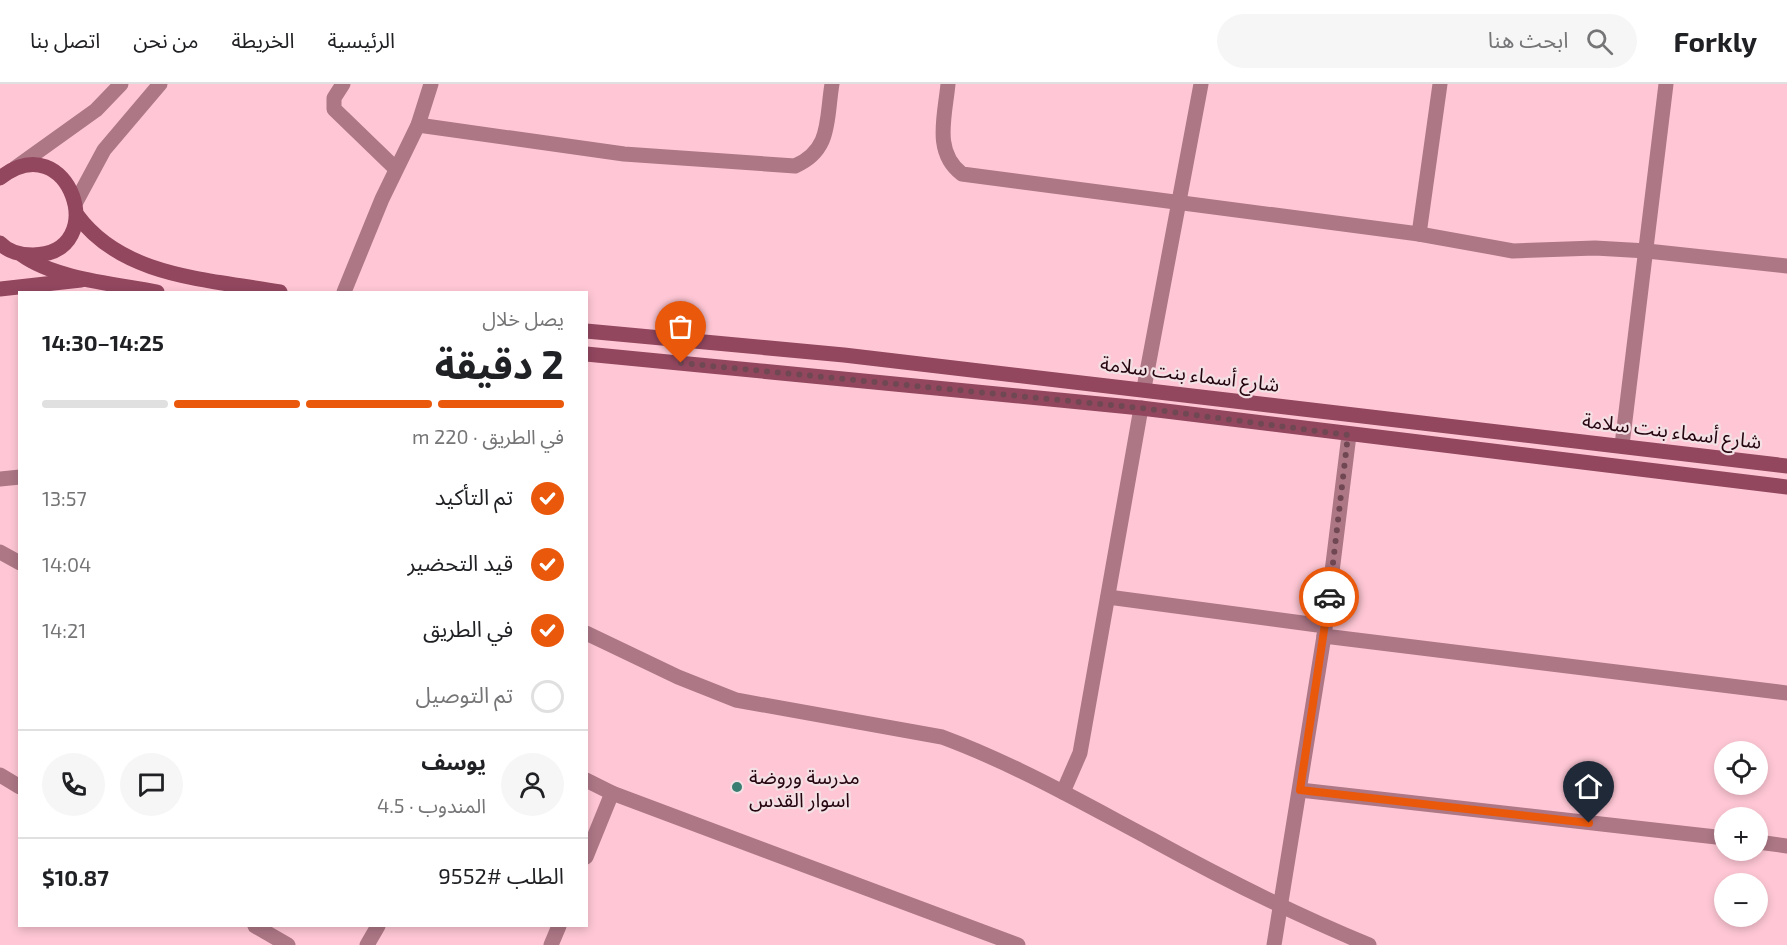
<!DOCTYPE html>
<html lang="ar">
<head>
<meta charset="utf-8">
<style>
	:root { --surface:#fff; --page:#f6f6f6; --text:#202124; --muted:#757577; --line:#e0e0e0; --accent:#ea580c }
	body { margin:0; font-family:"Exo 2","Noto Sans Arabic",sans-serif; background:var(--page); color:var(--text); direction:rtl; height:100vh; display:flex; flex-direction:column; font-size:22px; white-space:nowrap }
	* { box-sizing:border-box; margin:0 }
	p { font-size:20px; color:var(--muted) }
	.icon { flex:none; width:33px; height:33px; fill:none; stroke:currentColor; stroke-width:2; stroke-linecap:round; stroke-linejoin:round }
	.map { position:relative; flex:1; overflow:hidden; direction:ltr }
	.side { position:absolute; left:18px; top:207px; width:570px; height:636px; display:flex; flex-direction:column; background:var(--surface); border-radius:0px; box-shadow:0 3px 9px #0003; direction:rtl }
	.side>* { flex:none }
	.fabs { position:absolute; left:1714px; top:657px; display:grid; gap:12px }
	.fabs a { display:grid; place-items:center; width:54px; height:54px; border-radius:50%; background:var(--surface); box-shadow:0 3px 9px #0003; font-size:30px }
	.pin { position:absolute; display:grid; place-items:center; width:51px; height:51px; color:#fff; margin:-62px -26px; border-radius:50% 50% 50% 0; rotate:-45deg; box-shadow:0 0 6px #0007 }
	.pin .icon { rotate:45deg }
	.courier { position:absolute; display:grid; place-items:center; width:60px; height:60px; margin:-30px; border:4px solid #ea580c; border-radius:50%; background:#fff; color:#222; box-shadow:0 2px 8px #0007 }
	.headline em { font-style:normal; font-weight:700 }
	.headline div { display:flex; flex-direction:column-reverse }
	.headline { display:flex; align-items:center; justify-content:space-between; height:102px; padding:0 24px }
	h1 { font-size:39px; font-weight:700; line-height:45px }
	.bar { display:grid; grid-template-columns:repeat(4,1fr); gap:9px 6px; align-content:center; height:72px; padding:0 24px }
	.bar i { height:8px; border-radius:4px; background:var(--line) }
	.bar .on { background:var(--accent) }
	.bar p { grid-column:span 4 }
	.line { display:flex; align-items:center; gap:15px; padding:0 24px; border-top:2px solid var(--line) }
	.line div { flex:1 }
	.round { display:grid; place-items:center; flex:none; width:63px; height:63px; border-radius:32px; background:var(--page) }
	ol { padding:0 24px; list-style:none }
	li { display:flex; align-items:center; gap:18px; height:66px }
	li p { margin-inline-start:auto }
	li .icon { padding:6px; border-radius:50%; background:var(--accent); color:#fff; stroke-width:4 }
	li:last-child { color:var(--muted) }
	li i { width:33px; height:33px; border:3px solid var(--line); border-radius:50% }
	header { display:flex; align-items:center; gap:36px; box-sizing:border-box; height:84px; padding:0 30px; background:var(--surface); border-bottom:2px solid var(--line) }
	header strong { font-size:28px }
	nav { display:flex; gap:33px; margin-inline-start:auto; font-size:21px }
	.search { width:420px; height:54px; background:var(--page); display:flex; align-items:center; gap:15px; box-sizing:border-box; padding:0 21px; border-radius:33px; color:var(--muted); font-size:22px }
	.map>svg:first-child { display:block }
</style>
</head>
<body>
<header>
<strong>Forkly</strong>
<div class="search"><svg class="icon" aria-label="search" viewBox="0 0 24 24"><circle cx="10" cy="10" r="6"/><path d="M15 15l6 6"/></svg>ابحث هنا</div>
<nav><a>الرئيسية</a><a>الخريطة</a><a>من نحن</a><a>اتصل بنا</a></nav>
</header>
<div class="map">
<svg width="1787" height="861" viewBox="0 0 1787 861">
	<rect width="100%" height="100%" fill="#ffc7d5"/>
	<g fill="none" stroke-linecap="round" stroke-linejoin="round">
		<!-- minor -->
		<g stroke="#ad7786" stroke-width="15">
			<path d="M343 0 334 14V25L396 85"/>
			<path d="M948 0C945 32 933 68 962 90L1419 150 1513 167 1595 164 1647 167 1787 182"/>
			<path d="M418 41 624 70 795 82C832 66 826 35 832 0"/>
			<path d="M1419 150 1440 0"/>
			<path d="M344 208 382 115 418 41 431 0"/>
			<path d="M1144 304 1201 0"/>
			<path d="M1622 361 1666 0"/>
			<path d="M0 395 20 393"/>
			<path d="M0 468 20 479"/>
			<path d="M1108 513 1325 542"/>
			<path d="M586 549 678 593 736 616 942 653C1015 680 1083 719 1151 755 1222 794 1294 830 1369 861"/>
			<path d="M1324 552 1787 609"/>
			<path d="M0 691 20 703"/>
			<path d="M586 696 612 709 1018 861"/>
			<path d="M1300 706 1725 754"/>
			<path d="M1063 708 1080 669 1141 324"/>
			<path d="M1758 758 1787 762"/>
			<path d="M586 773 612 709"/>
			<path d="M255 842 288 861"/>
			<path d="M367 861 378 842"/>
			<path d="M551 861 559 842"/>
			<path d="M1274 861 1324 552 1349 351"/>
		</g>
		<!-- tertiary -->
		<g stroke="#ad7786" stroke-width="15">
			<path d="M15 84 96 26 121 0"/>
			<path d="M76 118 104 66 160 0"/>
		</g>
		<!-- secondary -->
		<g stroke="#92475f" stroke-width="15">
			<path d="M0 94C69 39 113 170 33 171 22 171 8 168 0 159"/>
			<path d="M77 131C123 194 209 195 280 208"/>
			<path d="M22 171C55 195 116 200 157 208"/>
			<path d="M0 205 81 196"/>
			<path d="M586 247 844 271 1787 382"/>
			<path d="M586 270 1141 324 1787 403"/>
		</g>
	</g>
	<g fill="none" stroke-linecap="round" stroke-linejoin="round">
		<!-- done -->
		<path stroke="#704854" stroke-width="6" stroke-dasharray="0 10.8" d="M681 279 1141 324 1348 351 1329 513"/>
		<!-- route -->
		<path stroke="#ea580c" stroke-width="8" d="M1329 513 1300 706 1589 739"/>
	</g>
	<!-- markers -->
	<circle fill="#397e72" stroke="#f3e0e4" stroke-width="2" cx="737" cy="703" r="6"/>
	<g text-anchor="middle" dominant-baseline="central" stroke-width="4.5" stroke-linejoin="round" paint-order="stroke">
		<!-- street labels -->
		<g font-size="20" fill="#23040f" stroke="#f3e0e4">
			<text transform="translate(1190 289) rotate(7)">شارع أسماء بنت سلامة</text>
			<text transform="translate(1672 346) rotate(7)">شارع أسماء بنت سلامة</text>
		</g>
		<!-- poi labels -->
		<g font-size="20" fill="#23040f" stroke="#f3e0e4" text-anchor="start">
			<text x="749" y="692">مدرسة وروضة<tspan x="749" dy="23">اسوار القدس</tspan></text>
		</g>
	</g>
</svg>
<div class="fabs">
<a><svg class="icon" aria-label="locate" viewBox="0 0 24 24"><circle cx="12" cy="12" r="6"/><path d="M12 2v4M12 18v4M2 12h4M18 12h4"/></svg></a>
<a>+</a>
<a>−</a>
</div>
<div class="pin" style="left:681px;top:279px;background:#ea580c"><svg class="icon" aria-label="bag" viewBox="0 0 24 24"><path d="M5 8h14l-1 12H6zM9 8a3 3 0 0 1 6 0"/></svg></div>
<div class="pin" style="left:1589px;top:739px;background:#1f2937"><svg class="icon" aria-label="home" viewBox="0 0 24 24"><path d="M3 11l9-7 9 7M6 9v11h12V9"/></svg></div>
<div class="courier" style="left:1329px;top:513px"><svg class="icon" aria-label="car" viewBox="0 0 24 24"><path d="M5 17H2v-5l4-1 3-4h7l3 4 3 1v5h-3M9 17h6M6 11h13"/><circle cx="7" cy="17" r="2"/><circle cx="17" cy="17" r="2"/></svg></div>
<section class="side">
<div class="headline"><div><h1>2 دقيقة</h1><p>يصل خلال</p></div><em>14:25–14:30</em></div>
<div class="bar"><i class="on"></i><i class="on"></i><i class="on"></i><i></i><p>في الطريق · 220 m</p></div>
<ol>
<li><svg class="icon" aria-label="check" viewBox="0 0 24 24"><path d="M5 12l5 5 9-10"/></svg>تم التأكيد<p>13:57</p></li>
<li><svg class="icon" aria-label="check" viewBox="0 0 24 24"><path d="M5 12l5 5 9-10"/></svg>قيد التحضير<p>14:04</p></li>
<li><svg class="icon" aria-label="check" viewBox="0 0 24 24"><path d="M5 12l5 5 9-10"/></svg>في الطريق<p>14:21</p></li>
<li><i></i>تم التوصيل</li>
</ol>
<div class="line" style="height:108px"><a class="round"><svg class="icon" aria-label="person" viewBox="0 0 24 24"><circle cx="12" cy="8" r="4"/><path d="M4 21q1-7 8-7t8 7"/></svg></a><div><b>يوسف</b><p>المندوب · 4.5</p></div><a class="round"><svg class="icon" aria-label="chat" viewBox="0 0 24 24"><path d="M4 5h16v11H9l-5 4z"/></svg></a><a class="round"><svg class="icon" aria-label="phone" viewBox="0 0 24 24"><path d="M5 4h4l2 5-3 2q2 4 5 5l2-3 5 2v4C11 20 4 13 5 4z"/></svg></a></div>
<div class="line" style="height:78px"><div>الطلب #9552</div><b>$10.87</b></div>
</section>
</div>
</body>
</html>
